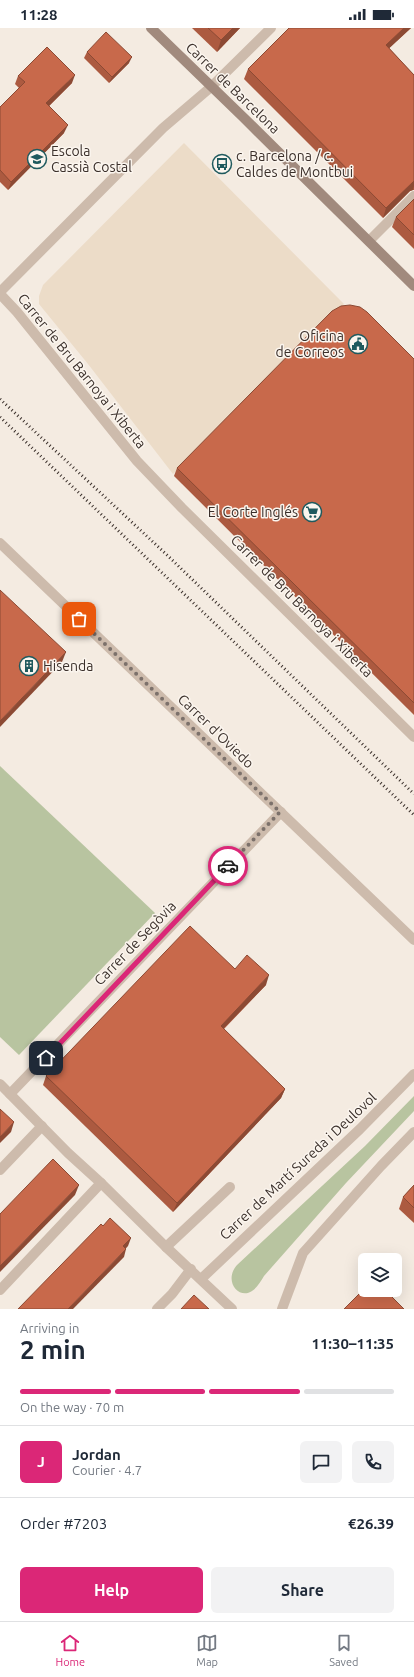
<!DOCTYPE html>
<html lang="en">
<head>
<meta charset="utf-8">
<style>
	:root { --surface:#fff; --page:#f2f2f3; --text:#1f2937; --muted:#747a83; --line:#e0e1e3; --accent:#db2777 }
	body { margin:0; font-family:Ubuntu,sans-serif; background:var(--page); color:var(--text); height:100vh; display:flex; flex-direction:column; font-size:15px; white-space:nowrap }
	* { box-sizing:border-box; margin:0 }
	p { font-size:13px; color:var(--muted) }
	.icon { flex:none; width:22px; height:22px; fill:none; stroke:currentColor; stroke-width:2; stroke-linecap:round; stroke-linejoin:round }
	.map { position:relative; height:1281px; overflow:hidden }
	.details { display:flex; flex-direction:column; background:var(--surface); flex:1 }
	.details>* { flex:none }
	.tools { position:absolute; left:358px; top:1225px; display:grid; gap:8px }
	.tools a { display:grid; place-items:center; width:44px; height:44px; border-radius:6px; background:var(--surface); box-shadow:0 4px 16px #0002; font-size:20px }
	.pin { position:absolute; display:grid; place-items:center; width:34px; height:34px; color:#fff; margin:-17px; border-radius:8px; box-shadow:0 2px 6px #0006 }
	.courier { position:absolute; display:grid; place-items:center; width:40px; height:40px; margin:-20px; border:3px solid #db2777; border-radius:50%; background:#fff; color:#222; box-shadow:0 1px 5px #0007 }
	.head em { font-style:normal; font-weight:700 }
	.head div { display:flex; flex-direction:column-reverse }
	.head { display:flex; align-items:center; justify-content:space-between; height:68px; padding:0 20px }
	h1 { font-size:26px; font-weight:700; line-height:30px }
	.bar { display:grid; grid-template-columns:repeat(4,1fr); gap:6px 4px; align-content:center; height:48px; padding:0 20px }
	.bar i { height:5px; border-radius:3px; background:var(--line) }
	.bar .current { background:var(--accent) }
	.bar p { grid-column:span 4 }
	.line { display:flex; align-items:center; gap:10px; padding:0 20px; border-top:1px solid var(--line) }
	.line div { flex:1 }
	.round { display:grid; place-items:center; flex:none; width:42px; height:42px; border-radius:6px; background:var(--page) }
	.action { display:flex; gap:8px; margin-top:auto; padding:8px 20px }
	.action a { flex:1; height:46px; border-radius:6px; background:var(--accent); color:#fff; font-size:16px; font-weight:700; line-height:46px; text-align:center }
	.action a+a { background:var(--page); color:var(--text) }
	.status { display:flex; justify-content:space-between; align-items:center; height:28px; padding:0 20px; background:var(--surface); direction:ltr }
	.status svg { height:11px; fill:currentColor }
	.tab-bar { display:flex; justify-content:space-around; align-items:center; height:56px; border-top:1px solid var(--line); background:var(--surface); font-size:11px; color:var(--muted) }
	.tab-bar a { display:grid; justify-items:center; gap:2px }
	.tab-bar .current { color:var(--accent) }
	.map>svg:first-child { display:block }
</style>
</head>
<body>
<div class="status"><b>11:28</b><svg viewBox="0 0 49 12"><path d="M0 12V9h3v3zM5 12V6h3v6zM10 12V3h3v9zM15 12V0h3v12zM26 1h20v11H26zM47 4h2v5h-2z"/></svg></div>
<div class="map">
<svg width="414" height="1281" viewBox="0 0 414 1281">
	<rect width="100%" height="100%" fill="#f4ebe1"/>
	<!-- green -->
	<g fill="#b8c4a0">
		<path d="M0 738 155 885 19 1027 0 1009Z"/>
		<path d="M414 1068V1083L346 1155 264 1248C261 1253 257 1260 252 1263 239 1272 223 1253 237 1237L365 1118Z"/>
	</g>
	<!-- plaza -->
	<path fill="#ecdcc8" d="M184 115 344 276 173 446 88 336 39 276V268L43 257Z"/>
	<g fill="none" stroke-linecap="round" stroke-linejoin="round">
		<!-- service -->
		<path stroke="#cdbbac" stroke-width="10" d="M166 1219 230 1159"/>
		<!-- minor -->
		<g stroke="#cdbbac" stroke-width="10">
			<path d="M369 213 414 168"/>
			<path d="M0 264 163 100 211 59 271 0"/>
			<path d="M0 266 17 284 137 433 182 480 414 709"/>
			<path d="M0 1056 68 1125 101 1155 166 1219 232 1281"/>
			<path d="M10 1066 281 784"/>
			<path d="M0 1142 42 1098"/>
			<path d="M201 1251 360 1101 414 1046"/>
			<path d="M0 1262 101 1155"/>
			<path d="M157 1281 172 1266 191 1241"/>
			<path d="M282 1281 303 1225 381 1138 414 1104"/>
		</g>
		<!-- tertiary -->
		<path stroke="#cdbbac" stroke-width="10" d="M0 515 414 912"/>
		<!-- secondary -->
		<path stroke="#a18a7d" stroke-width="10" d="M151 0 243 89 414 258"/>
		<!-- rail -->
		<g stroke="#3b302b" stroke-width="3" stroke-dasharray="1 3" stroke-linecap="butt">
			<path d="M0 371 167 527 414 766"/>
			<path d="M0 389 414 787"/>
		</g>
	</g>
	<!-- wall -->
	<g fill="#ac5a40">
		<path d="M192 0H240L217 24Z"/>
		<path d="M289 0H411L389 20 414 47V162H413L410 163 383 190 244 51 248 41Z"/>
		<path d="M87 24 129 35 109 55 84 30Z"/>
		<path d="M18 48 72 55 49 78 64 105 8 162 0 154V79L19 60 15 56Z"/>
		<path d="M414 171V221L392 199 396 189Z"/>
		<path d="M414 331V687L174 448 177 440Z"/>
		<path d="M235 941 266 957 224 1001 285 1061 281 1070 173 1184 43 1057 46 1048Z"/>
		<path d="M414 1157V1195L399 1181 403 1169Z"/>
	</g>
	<!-- shaded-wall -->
	<g fill="#8c4a34">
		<path d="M233 0H240L217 24 221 12Z"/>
		<path d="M404 0H411L382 27 386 17Z"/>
		<path d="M132 29 129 35 109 55 112 49Z"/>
		<path d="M75 47 72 55 43 84 46 75Z"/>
		<path d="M68 97 64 105 8 162 11 154Z"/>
		<path d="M414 153V158L413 162 410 163 383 190 386 180Z"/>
		<path d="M66 624 62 634 0 699V693Z"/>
		<path d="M269 947 266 957 217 1007 221 998Z"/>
		<path d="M285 1061 281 1070 173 1184 177 1175Z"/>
		<path d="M14 1094 11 1104 0 1115V1109Z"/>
		<path d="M79 1157 75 1167 0 1244V1238Z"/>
		<path d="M131 1210 128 1218 121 1226 123 1218Z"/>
		<path d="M126 1221 124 1229 73 1281H68Z"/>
	</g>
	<!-- building -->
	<g fill="#c8694b" stroke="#8c4a34">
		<path d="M208 0H233L221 12Z"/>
		<path d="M289 0H404L386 17 414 47V153L386 180 248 41Z"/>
		<path d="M106 4 132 29 112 49 87 24Z"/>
		<path d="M47 19 75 47 46 75 68 97 11 154 0 142V79L25 54 18 48Z"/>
		<path d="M414 171V207L396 189Z"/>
		<path d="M350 277 360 279 367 284 414 331V675L177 440 332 283 341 278Z"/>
		<path d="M0 562 66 624 0 693Z"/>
		<path d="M190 898 235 941 247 927 269 947 221 998 285 1061 177 1175 46 1048Z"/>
		<path d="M0 1081 14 1094 0 1109Z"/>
		<path d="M53 1131 79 1157 0 1238V1186Z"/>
		<path d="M414 1157V1180L403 1169Z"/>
		<path d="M110 1190 131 1210 123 1218 126 1221 68 1281H18L101 1196 103 1198Z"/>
		<path d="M365 1260V1262H385L404 1281H344Z"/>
		<path d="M194 1267 209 1281H181Z"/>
	</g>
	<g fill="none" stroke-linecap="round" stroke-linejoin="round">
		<!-- done -->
		<path stroke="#7c716b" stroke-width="4" stroke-dasharray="0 7.2" d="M79 591 280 784 228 838"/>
		<!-- route -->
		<path stroke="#db2777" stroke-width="5" d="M46 1030 228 838"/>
	</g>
	<!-- icons -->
	<defs>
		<g id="school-ring" transform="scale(1)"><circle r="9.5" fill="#fbf5ee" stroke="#1f5a5e" stroke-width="1.5"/><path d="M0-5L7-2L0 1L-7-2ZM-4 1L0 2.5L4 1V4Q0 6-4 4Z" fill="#1f5a5e"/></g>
		<g id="bus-ring" transform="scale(1)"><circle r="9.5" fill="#fbf5ee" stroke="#1f5a5e" stroke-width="1.5"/><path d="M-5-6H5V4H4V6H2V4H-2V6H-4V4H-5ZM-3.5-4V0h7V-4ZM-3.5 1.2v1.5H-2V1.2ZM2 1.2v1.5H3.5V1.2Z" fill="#1f5a5e"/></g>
		<g id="civic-ring" transform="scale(1)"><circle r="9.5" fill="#fbf5ee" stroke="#1f5a5e" stroke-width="1.5"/><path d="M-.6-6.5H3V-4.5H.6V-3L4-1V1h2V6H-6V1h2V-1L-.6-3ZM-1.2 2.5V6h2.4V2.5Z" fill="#1f5a5e"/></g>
		<g id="supermarket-ring" transform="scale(1)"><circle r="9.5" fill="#fbf5ee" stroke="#1f5a5e" stroke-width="1.5"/><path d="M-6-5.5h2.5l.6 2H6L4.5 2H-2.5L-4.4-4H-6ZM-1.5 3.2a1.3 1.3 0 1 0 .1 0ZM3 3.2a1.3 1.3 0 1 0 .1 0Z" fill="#1f5a5e"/></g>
		<g id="building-ring" transform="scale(1)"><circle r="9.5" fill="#fbf5ee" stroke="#1f5a5e" stroke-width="1.5"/><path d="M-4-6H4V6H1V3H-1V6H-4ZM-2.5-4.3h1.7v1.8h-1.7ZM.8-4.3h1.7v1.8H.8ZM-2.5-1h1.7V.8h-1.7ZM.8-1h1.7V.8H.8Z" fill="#1f5a5e"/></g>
	</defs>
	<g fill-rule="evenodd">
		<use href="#school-ring" x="37" y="131"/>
		<use href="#bus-ring" x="222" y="136"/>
		<use href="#civic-ring" x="358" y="316"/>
		<use href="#supermarket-ring" x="312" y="484"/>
		<use href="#building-ring" x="29" y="638"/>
	</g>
	<g text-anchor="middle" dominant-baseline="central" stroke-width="3" stroke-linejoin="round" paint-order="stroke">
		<!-- street labels -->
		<g font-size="14" fill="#3b302b" stroke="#fbf5ee">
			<text transform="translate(233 60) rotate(44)">Carrer de Barcelona</text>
			<text transform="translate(82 343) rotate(51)">Carrer de Bru Barnoya i Xiberta</text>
			<text transform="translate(302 578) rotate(45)">Carrer de Bru Barnoya i Xiberta</text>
			<text transform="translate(216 703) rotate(44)">Carrer d'Oviedo</text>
			<text transform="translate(135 915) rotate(-46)">Carrer de Segòvia</text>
			<text transform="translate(298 1138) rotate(-43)">Carrer de Martí Sureda i Deulovol</text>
		</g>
		<!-- poi labels -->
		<g font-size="14" fill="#3b302b" stroke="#fbf5ee" text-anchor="start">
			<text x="51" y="123">Escola<tspan x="51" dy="16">Cassià Costal</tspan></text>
			<text x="236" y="128">c. Barcelona / c.<tspan x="236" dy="16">Caldes de Montbui</tspan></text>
			<text x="344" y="308" text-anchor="end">Oficina<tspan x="344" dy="16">de Correos</tspan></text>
			<text x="298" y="484" text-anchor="end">El Corte Inglés</text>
			<text x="43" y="638">Hisenda</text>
		</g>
	</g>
</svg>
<div class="tools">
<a><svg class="icon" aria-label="layers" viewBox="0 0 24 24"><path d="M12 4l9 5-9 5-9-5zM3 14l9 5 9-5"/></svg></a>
</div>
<div class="pin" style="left:79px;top:591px;background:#ea580c"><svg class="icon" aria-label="bag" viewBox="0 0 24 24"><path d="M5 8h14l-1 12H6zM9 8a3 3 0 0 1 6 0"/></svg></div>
<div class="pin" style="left:46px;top:1030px;background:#1f2937"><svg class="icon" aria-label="home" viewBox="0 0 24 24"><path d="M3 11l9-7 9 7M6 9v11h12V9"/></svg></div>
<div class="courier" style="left:228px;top:838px"><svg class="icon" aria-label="car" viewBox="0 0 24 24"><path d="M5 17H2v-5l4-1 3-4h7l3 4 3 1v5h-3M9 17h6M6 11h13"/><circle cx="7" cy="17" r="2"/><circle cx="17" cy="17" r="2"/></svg></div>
</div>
<section class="details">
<div class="head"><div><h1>2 min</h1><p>Arriving in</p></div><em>11:30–11:35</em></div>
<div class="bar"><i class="current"></i><i class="current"></i><i class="current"></i><i></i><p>On the way · 70 m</p></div>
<div class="line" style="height:72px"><b class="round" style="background:var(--accent);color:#fff">J</b><div><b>Jordan</b><p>Courier · 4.7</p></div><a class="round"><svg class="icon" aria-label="chat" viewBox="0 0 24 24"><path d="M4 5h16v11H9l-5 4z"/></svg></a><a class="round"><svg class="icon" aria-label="phone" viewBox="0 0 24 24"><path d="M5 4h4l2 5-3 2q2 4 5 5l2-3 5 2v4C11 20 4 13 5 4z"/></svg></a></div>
<div class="line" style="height:52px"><div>Order #7203</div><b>€26.39</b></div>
<div class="action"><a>Help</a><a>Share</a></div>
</section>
<nav class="tab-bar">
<a class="current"><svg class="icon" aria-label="home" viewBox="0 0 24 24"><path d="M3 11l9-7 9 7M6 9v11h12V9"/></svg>Home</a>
<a><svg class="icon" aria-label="map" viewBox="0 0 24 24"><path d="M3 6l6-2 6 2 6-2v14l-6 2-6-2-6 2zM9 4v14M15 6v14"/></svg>Map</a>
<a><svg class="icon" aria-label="saved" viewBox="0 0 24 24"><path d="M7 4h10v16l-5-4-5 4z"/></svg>Saved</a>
</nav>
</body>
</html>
